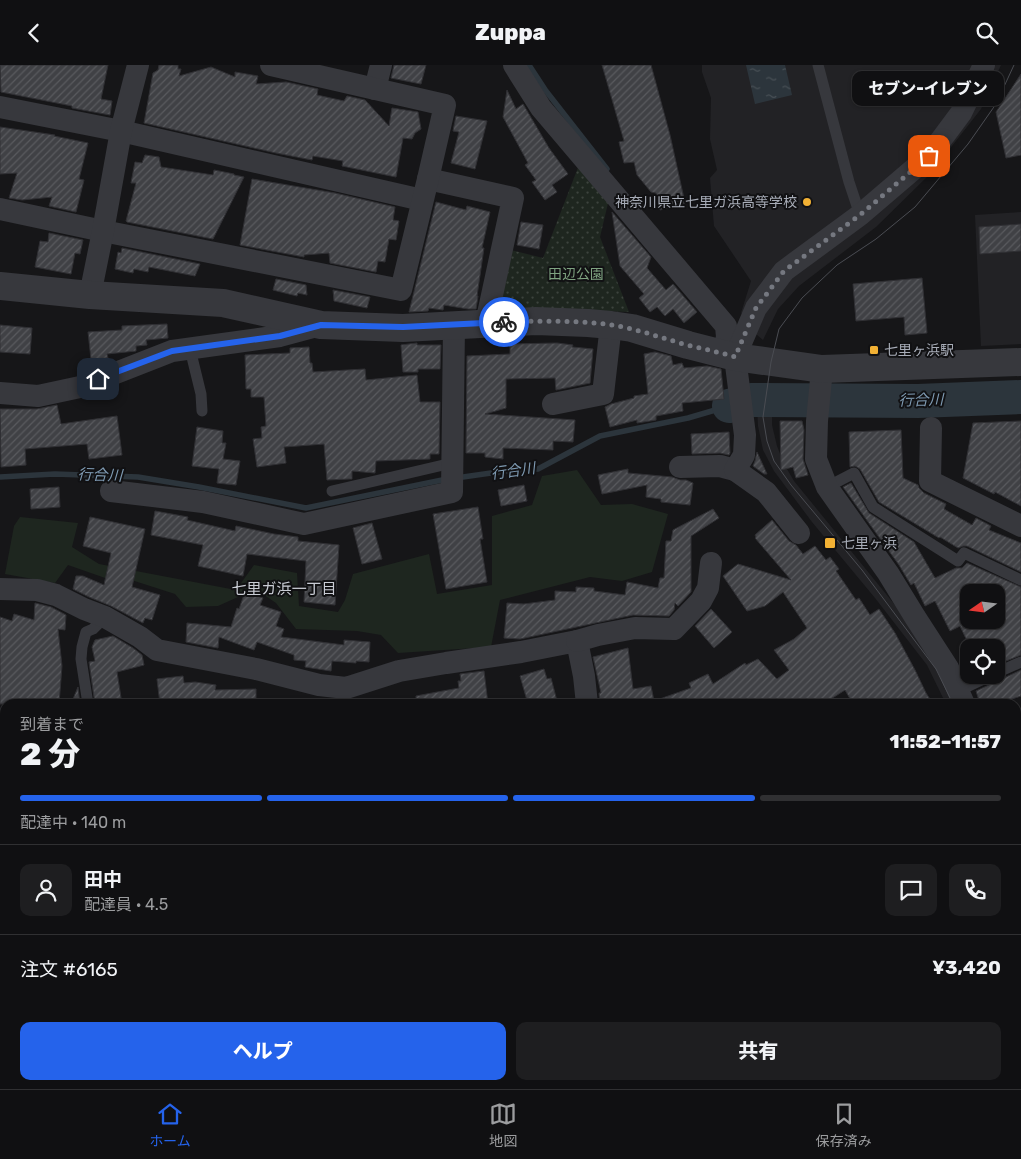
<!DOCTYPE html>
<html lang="ja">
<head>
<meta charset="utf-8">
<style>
	:root { --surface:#101012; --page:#1e1e20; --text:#f1f3f6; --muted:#9c9d9f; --line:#303032; --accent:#2563eb }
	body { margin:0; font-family:Rubik,"Noto Sans JP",sans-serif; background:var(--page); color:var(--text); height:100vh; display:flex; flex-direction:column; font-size:19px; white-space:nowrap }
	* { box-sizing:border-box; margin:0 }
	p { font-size:16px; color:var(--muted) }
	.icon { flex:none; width:28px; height:28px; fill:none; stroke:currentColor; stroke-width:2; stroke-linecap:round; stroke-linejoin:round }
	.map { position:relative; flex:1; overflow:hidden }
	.sheet { position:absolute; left:0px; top:634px; width:1021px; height:391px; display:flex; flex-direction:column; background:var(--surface); border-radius:15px 15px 0 0; box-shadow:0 1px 4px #0004,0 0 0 1px var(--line) }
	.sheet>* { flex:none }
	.needle { width:32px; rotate:256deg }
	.controls { position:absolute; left:960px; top:519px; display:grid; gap:10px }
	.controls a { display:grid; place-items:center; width:45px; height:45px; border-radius:10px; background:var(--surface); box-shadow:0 1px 4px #0004,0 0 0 1px var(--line); font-size:25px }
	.pin { position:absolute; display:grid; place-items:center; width:42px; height:42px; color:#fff; margin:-21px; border-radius:10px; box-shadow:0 2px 8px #0006 }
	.courier { position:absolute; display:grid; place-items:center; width:50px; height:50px; margin:-25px; border:4px solid #2563eb; border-radius:50%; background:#fff; color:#222; box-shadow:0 1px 6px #0007 }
	.bubble { position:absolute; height:35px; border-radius:10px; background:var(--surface); box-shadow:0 1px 4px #0004,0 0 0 1px var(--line); font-size:16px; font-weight:800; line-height:35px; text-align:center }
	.headline em { font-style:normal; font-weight:800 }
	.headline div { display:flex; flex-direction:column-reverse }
	.headline { display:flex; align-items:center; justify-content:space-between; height:85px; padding:0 20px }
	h1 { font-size:32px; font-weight:800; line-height:38px }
	.bar { display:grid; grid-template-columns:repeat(4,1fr); gap:8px 5px; align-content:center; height:60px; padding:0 20px }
	.bar i { height:6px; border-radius:4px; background:var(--line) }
	.bar .on { background:var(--accent) }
	.bar p { grid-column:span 4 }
	.line { display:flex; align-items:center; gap:12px; padding:0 20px; border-top:1px solid var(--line) }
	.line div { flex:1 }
	.round { display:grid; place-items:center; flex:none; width:52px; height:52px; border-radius:10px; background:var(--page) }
	.primary-button { display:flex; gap:10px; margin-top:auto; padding:10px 20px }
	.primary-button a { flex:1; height:58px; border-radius:10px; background:var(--accent); color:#fff; font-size:20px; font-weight:800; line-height:58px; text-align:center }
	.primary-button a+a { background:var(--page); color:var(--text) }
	header { display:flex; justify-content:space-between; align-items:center; height:65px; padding:0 20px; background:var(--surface); font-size:22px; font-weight:800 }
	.dock { display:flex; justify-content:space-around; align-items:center; height:70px; border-top:1px solid var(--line); background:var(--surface); font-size:14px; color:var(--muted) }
	.dock a { display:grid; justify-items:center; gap:2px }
	.dock .on { color:var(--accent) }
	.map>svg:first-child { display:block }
</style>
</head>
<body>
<header><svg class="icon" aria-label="back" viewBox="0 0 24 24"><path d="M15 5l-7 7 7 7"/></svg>Zuppa<svg class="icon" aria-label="search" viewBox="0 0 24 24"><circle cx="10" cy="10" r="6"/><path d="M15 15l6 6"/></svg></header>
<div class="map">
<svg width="1021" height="1024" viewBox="0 0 1021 1024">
	<defs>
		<pattern id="forest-crowns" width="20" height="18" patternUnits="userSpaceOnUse" patternTransform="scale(1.25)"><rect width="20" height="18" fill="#1e261f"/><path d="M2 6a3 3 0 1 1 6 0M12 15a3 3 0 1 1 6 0" fill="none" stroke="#3c433d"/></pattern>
		<pattern id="park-dots" width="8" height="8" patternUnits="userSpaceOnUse" patternTransform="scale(1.25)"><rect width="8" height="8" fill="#1e261f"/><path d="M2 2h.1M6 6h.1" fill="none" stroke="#3c433d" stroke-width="1.8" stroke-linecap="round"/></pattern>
		<pattern id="water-ripples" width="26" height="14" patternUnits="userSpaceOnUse" patternTransform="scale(1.25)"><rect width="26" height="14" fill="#2c353c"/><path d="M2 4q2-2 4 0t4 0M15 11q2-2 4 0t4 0" fill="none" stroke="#485056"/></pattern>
		<pattern id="building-hatch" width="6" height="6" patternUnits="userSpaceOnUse" patternTransform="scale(1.25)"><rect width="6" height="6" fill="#404145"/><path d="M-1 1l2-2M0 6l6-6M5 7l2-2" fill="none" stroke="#595a5e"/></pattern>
	</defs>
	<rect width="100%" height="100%" fill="#161618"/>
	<!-- built -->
	<g fill="#222225">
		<path d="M702 0H1001L981 44 930 109 876 162 799 221 778 244 763 275 750 264 754 258 741 248 751 216 714 161 710 113 717 105 710 74 711 33 702 7Z"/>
		<path d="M1021 147V279L981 281 975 150Z"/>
		<path d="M757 341 772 343V360L777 381 784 399 794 416 908 556 956 639H946L927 600 875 533 812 457 774 406 763 385 758 361Z"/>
		<path d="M1016 842 1021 860V895L1016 876Z"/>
	</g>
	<!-- grass -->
	<g fill="#1e261f">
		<path d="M577 405 601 440 632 439 668 449 652 507 622 516 590 512 500 535 491 582 398 588 381 570 357 566 296 564 276 538 251 521 238 532 218 541 186 542 175 529 119 511 108 514 68 500 55 518 5 509 14 461 20 452 78 458 72 482 99 499 236 525 254 500 297 508 299 541 338 547 345 535 353 509 429 489 437 529 492 520V451L532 440 542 411Z"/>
		<path d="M675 1020H747L749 1024H678Z"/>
		<path d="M846 1020H870L871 1024H847Z"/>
		<path d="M901 1020H944V1024H906Z"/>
	</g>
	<!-- forest -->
	<path fill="url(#forest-crowns)" d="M0 874 5 877V1020H119L121 1024H0Z"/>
	<!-- park -->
	<path fill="url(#park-dots)" d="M579 100 609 134 600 172 629 247 559 244 498 246 511 185 543 193Z"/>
	<!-- water -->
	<path fill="url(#water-ripples)" d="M746 0H785L792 30 755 39Z"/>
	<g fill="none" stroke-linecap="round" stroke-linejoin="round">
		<!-- stream -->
		<g stroke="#2c353c" stroke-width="5.5">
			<path d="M529 0 546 26 607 104"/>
			<path d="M0 412 55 409 138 412 199 422 306 443 447 414"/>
			<path d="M456 413 505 406 538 404 600 371 688 353 729 341"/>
		</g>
		<!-- river -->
		<path stroke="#2c353c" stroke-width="34" d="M729 341 751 335 918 336 1021 332"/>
	</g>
	<!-- building -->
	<g fill="url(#building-hatch)" stroke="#303034" fill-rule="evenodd">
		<path d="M0 0H108L101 34 112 36 110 50 72 43V41L1 27Z"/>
		<path d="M159 0H178V4H181L179 11 211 2 235 12V7L258 11 256 19 286 17 318 24 317 30 344 36 347 31 365 35 389 61 392 43 418 47 421 64 415 68 412 74 403 73 396 112 342 101 343 96 313 91 312 95 276 88 144 58 153 8 158 5Z"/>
		<path d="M394 0H426L421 19 391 13Z"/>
		<path d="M602 0H651L670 70 685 138 660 145 656 128 651 127 637 110 634 97 624 98 619 77 624 76Z"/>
		<path d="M1021 9V90L1006 93 996 47Z"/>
		<path d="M507 25 516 44 523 39 549 83 568 109 552 120 557 127 545 135 532 117 536 115 525 100 528 98 503 52Z"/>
		<path d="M456 51 487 56 475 104 451 98 459 67 453 66Z"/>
		<path d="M0 62 55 70 54 71 88 78 79 114 84 115 76 147 49 141 52 132 22 135 9 133 17 108 0 109Z"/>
		<path d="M145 90 159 92 161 102 213 110 214 105 234 109V110L244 112 213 174 127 157 126 156 136 118H131L135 97 142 98Z"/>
		<path d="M252 114 335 128 395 142 393 155 399 156 396 175 389 174 385 197 378 196 376 207 330 198 329 188 304 190V192L240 180Z"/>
		<path d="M436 137 466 145 467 141 490 147 482 183H484L477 231H478L476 244H468L444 240 443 245 429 243 428 246 409 247Z"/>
		<path d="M612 147 651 192 647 203 666 225 673 219 697 247 684 258 673 244 665 251 657 242 650 247 639 233 644 229 620 201Z"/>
		<path d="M521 157 543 160 539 184 517 180Z"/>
		<path d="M1021 159V186L980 189 979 162Z"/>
		<path d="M49 168 83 175 80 189 75 188 71 209 35 202 40 176 48 177Z"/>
		<path d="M122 183 200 199 195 211 149 202 148 207 134 204 133 208 115 204 118 187 121 188Z"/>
		<path d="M922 213 927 268 905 270 904 252 856 256 853 219Z"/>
		<path d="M276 214 306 220 307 230 298 228 297 231 273 225Z"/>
		<path d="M333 225 370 232 367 243 334 236Z"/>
		<path d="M167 259 168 273 146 275 147 280 136 281V286L107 289 108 293 91 294 88 267 122 265V261Z"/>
		<path d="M0 260 32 263 30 289 0 287Z"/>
		<path d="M417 278V280H441L440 304H418V307H403L401 280Z"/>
		<path d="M557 278 573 280 572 282 593 284 590 318 556 325 555 313 506 314V343L485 349 575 355 573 377 553 376V385L503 383V394L485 392V388H466L467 291 510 289V279Z"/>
		<path d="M309 282 310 298H312L313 307 365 304 366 315 417 310 420 337H440L439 389H430V394L376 396 375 408 352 406V414H349L327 415 324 379 284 382 286 398 257 402 253 374 262 373 261 362 266 361 264 332H251V324H246L245 290 290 288V283Z"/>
		<path d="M655 287 671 291 673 300 682 298 684 303 707 301 721 304 724 334 682 338 683 346 656 351V355L637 358V355L610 362 605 342 611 339 634 333V331L648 329 644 289Z"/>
		<path d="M57 340 61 359 117 351 122 390 89 394 87 379 25 384 26 400 1 402 0 344H37Z"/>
		<path d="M780 356H802L804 365 803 394 808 410 796 413 793 402 781 405Z"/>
		<path d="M1021 356V441L995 427 994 429 963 413 973 358Z"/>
		<path d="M197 362 223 366 222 378H226L223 394 240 396 236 420 217 418 219 404 192 401Z"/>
		<path d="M901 365 903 413 918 420 919 423 924 428 946 439 944 444 972 460 976 453 991 461 989 465 1021 478V507L967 481H963L958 483 940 472 939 473 879 437 860 404 855 401 850 402 849 367Z"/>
		<path d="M729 367 730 388 729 390 720 388 692 389 691 369Z"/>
		<path d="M757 387 767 409H764L753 401 755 396Z"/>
		<path d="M628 404V408L672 412 680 415H686L693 418 690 440 661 437V434L646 432 647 420 602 429 598 410Z"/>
		<path d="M851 418 869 448 914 477 935 513 956 503H962L967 498 1021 522V590L996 600V582H970L960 561 950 566 935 536 925 541 914 518 911 520 899 500 843 422ZM969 528H996V555H969Z"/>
		<path d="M524 420 527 436 501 441 498 425Z"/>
		<path d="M59 422 60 442 31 444 30 424Z"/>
		<path d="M478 442 483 474H480L487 517 446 524 433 449Z"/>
		<path d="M713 444 719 453 691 471V527L678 541 675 538 674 545 669 551 633 550 520 574 504 573 507 538 524 539 555 535V526L576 527V522L594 523V526L625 530 627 517 658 523 660 513H664L666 476H671L673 465Z"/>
		<path d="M155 446 188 452 187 455 235 466 236 461 274 469 298 472V476L339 480 335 540 304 537 306 496 247 489 243 511 198 501 203 480 151 470Z"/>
		<path d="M90 452 145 464 132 522 160 530 152 555 145 553 143 558 111 541 89 532 73 524 76 511H83L104 520 111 488 83 481Z"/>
		<path d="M772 455 789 476 796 480 803 489 815 481 826 495 830 492 839 504 836 506 856 535 859 533 870 550 879 544 895 568 915 605 926 628 933 639H853L845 625 823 639H600L599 628H601L593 592 628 583 633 624 651 621 654 636 691 623 689 618 708 609 713 619 745 598 746 600 758 594 777 614 789 605 774 585 794 574 807 563 783 527 765 541 747 546 723 511 738 499 791 515 755 473 756 472 755 470Z"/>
		<path d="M372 458 382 494 362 499 353 463Z"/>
		<path d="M245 527 263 533 260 540 281 547 276 561 284 564 281 572 344 580V575L370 577 369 597 356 596V598L332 596 331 606 305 602 306 596 294 595V590L257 577 254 585 219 572 218 583 186 577 187 558 231 562 237 543 239 544Z"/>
		<path d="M35 538 51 542 66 550 65 565 58 564 62 601 59 639H0V552L12 556 14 549 34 555Z"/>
		<path d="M711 544 732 567 714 583 695 561Z"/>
		<path d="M113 571 133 583 142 590 144 600 117 607 122 639H95L89 597 95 596 92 582 95 575Z"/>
		<path d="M544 604 547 614 551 613 557 636 547 639H528L520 611Z"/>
		<path d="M1021 605V631L997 639H980L976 626Z"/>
		<path d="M484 606 488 639H416V631L459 623 458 616H461L460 609Z"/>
		<path d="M183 611 184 618 195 617 216 620 215 625 256 624V639H160L157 614Z"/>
		<path d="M78 622 80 639H71Z"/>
	</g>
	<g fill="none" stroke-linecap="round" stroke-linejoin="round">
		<!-- service -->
		<g stroke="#37383d" stroke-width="11">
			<path d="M818 0 849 117 860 150"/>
			<path d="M190 284 201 329 202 346"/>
			<path d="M827 422 854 408 873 442 958 496 964 488 1021 515"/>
			<path d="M332 426 452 398"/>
			<path d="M996 608 1021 597"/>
			<path d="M958 626 992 610"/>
			<path d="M88 639 81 594 82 582 86 567 93 564 105 552"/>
		</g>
		<!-- minor -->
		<g stroke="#37383d" stroke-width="22">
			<path d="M514 0 541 43 726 261 727 272 723 289"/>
			<path d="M375 24 381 0"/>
			<path d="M0 42 121 66 422 135"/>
			<path d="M428 114 513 133 486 258"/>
			<path d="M0 144 103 166 401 225 428 114 445 40 271 0"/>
			<path d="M90 230 103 166 121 66 138 0"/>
			<path d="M822 304 817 356 816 394 827 422 888 508 915 552 948 603 964 639"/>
			<path d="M0 328 38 331 80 322 172 286 280 271 321 260"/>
			<path d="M553 339 603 329 611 260"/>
			<path d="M931 363 930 416 1021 461"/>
			<path d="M680 402 720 401 735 405"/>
			<path d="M111 426 203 437 304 459 452 427 454 260"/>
			<path d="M799 468 766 427 735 405 744 390 745 370 735 292 756 243 784 206 860 150 929 91 961 48 984 0"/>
			<path d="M0 524 37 525 56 530 84 544 105 552 140 572 157 585 256 604 319 620 346 623 399 606 446 598 521 587 577 576 584 611 587 639"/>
			<path d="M577 576 598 570 635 563 674 564 701 536 708 523 711 498"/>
			<path d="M1016 818 1021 837"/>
			<path d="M0 858 5 861"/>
			<path d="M189 1020 190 1024"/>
			<path d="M302 1020 304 1024"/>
			<path d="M418 1020 420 1024"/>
			<path d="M537 1020 539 1024"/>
		</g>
		<!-- tertiary -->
		<path stroke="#37383d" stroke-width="28" d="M0 221 90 230 223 238 321 260 403 263 536 256 588 258 611 260 632 263 688 280 735 292 822 304 1021 297"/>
		<!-- tram -->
		<g stroke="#4a4c52" stroke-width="1">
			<path d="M953 639 936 604 862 505 791 420 774 396 767 376 763 352 771 297 779 264 802 233 837 200 876 174 915 142 968 79 996 39 1014 0"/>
			<path d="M1016 854 1021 872"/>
		</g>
	</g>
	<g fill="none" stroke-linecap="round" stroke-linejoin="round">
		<!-- done -->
		<path stroke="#757880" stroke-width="5" stroke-dasharray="0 9" d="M504 257C540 256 577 255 612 260 637 264 662 273 687 280 703 284 719 287 735 292L756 243 784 206 860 150 929 91"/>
		<!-- route -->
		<path stroke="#2563eb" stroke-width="6" d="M98 314 172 286 280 271 321 260 403 262 504 257"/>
	</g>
	<!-- markers -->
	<g fill="#f2b134" stroke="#111113" stroke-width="2">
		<circle cx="807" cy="137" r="5"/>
		<rect x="869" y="280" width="10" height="10" rx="2.5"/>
		<rect x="824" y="472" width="12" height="12" rx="2.5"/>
	</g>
	<g text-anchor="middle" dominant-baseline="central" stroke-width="4" stroke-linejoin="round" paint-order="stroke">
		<!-- poi labels -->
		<g font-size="14" fill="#a8adb8" stroke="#111113" text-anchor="start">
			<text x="797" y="137" text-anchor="end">神奈川県立七里ガ浜高等学校</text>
			<text x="884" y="285">七里ヶ浜駅</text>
			<text x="841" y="478">七里ヶ浜</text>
		</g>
		<!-- park labels -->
		<g font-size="14" fill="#7fa381" stroke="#111113">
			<text x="576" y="209">田辺公園</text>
		</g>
		<!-- water labels -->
		<g font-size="15" font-style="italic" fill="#7f9bb3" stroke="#111113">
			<text transform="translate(921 335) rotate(-1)">行合川</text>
			<text transform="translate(513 406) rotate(-8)">行合川</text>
			<text transform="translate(100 410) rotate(2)">行合川</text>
		</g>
		<!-- neighbourhood labels -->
		<g font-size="15" fill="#c9ccd4" stroke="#111113">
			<text x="284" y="524">七里ガ浜一丁目</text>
		</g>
	</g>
</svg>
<div class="controls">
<a><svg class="needle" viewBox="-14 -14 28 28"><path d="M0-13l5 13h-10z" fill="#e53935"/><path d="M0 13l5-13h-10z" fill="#9c9d9f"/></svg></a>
<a><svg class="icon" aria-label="locate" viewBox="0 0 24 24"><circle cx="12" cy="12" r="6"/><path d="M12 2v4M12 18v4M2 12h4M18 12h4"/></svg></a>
</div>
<div class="pin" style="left:929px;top:91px;background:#ea580c"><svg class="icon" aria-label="bag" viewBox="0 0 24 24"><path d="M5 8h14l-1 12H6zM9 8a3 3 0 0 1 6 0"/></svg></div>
<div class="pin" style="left:98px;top:314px;background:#1f2937"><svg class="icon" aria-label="home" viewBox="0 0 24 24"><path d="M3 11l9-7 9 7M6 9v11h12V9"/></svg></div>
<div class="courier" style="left:504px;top:257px"><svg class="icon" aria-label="bike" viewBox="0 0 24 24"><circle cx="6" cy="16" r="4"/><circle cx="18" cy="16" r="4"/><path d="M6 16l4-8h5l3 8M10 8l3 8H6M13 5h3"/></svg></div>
<div class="bubble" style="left:852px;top:6px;width:152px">セブン-イレブン</div>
<section class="sheet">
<div class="headline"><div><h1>2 分</h1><p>到着まで</p></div><em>11:52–11:57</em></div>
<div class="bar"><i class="on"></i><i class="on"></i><i class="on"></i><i></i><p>配達中 · 140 m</p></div>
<div class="line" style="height:90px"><a class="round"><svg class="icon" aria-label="person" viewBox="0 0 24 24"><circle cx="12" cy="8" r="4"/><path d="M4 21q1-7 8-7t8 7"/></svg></a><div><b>田中</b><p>配達員 · 4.5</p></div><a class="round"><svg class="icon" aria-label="chat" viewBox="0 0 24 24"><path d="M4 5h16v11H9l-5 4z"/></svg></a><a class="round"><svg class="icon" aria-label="phone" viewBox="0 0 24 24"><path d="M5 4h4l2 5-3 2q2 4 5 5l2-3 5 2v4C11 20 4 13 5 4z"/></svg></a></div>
<div class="line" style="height:65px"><div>注文 #6165</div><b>¥3,420</b></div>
<div class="primary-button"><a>ヘルプ</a><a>共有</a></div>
</section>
</div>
<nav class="dock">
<a class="on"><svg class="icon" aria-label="home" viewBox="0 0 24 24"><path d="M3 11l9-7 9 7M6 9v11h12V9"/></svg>ホーム</a>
<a><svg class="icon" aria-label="map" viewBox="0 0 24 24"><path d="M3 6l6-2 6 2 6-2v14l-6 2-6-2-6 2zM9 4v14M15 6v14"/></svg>地図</a>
<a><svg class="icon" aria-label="saved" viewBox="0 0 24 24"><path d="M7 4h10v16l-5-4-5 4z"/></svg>保存済み</a>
</nav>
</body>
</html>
